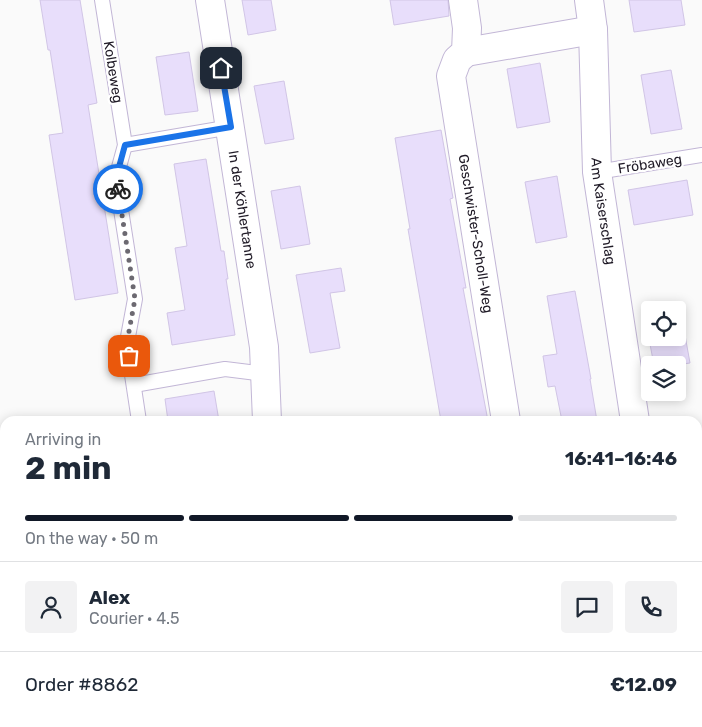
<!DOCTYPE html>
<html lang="en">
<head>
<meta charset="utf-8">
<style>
	:root { --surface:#fff; --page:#f2f2f3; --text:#1f2937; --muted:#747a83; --line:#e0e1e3; --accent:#111827 }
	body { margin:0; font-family:Rubik,sans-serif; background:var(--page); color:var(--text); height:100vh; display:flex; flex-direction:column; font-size:19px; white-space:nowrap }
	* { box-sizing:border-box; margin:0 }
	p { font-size:16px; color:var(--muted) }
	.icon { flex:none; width:28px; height:28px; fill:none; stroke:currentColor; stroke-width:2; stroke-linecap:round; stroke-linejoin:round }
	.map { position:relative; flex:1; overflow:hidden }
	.side { position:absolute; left:0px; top:416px; width:702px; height:311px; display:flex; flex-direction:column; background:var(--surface); border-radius:15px 15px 0 0; box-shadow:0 2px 12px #0003 }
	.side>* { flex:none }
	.buttons { position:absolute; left:641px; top:301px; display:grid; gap:10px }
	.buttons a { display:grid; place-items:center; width:45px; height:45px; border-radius:5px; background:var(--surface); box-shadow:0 2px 12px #0003; font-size:25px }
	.pin { position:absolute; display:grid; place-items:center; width:42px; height:42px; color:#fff; margin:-21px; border-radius:10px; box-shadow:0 2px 8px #0006 }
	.courier { position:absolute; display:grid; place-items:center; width:50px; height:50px; margin:-25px; border:4px solid #1a73e8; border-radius:50%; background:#fff; color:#222; box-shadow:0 1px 6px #0007 }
	.overview em { font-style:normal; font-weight:700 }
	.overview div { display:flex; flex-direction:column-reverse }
	.overview { display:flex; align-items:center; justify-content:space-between; height:85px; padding:0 25px }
	h1 { font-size:32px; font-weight:700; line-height:38px }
	.bar { display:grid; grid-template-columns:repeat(4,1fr); gap:8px 5px; align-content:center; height:60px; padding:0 25px }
	.bar i { height:6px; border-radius:4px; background:var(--line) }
	.bar .active { background:var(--accent) }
	.bar p { grid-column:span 4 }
	.line { display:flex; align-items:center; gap:12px; padding:0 25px; border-top:1px solid var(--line) }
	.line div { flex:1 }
	.round { display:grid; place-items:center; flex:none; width:52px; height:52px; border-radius:5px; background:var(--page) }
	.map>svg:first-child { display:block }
</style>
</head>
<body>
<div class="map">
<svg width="702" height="727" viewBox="0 0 702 727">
	<rect width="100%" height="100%" fill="#fafafa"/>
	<!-- building -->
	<g fill="#e8defb" stroke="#d1c5e6" fill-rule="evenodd">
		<path d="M40 0H80L97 103 88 105 118 293 75 300 49 135 63 133 50 50H48Z"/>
		<path d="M242 0H271L276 30 248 35Z"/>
		<path d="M390 0H448L449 16 394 25Z"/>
		<path d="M629 0H681L685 25 634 32Z"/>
		<path d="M189 52 198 111 165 115 156 57Z"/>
		<path d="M540 63 550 122 517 128 507 69Z"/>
		<path d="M671 70 682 129 651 134 641 75Z"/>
		<path d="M284 81 294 139 265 144 254 86Z"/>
		<path d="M441 130 453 198 450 199 466 288H463L488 421H441L408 229H410L395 138Z"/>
		<path d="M206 159 221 251H224L228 279H226L235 335 172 345 167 313 185 310 175 248 187 246 174 164Z"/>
		<path d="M557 176 567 237 536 243 525 182Z"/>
		<path d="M687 180 693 215 634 225 628 190Z"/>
		<path d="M300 186 310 244 281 249 271 191Z"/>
		<path d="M341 268 345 291 330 293 340 348 310 353 296 275Z"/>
		<path d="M575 291 591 379H590L597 421H562L555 386 548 387 543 356 557 354 547 296Z"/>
		<path d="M679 302 690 363 677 365H654L643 308ZM650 310H678V338H650Z"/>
		<path d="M214 391 219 421H168L165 399Z"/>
	</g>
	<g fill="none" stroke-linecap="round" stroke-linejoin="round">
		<!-- lane casing -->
		<g stroke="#c2b6d6" stroke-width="16">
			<g id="lane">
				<path d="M102 0 125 145 116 178 135 299 127 342 139 421"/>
				<path d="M125 145 231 127"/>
				<path d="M597 172 702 155"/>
				<path d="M134 385 225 369 265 374"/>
				<path d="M168 722 169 727"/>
			</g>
		</g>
		<!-- street casing -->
		<g stroke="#c2b6d6" stroke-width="30">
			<g id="street">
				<path id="s1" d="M210 0 264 347 267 421"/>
				<path id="s2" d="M463 0 467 28 466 52 457 60 451 76 506 421"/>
				<path id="s3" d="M589 0 593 30 597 172 635 421"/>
				<path d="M466 52 593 30"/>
				<path d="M304 722 305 727"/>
				<path d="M544 722V727"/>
				<path d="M684 722 685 727"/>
			</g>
		</g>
		<!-- lane -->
		<use href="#lane" stroke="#fff" stroke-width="14"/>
		<!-- street -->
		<use href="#street" stroke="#fff" stroke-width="28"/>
	</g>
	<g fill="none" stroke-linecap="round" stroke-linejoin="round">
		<!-- done -->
		<path stroke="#6c6971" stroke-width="5" stroke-dasharray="0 9" d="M118 189 135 299 127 342 129 356"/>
		<!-- route -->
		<path stroke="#1a73e8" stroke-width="6" d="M118 189 116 178 125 145 231 127 221 68"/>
	</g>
	<g text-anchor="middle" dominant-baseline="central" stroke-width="4.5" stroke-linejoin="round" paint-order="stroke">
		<!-- street labels -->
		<g font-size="14" fill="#201b27" stroke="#fff">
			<text transform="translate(113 72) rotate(81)">Kolbeweg</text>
			<text transform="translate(650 164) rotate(-9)">Fröbaweg</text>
			<text stroke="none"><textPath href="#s1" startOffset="212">In der Köhlertanne</textPath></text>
			<text stroke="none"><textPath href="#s3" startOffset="212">Am Kaiserschlag</textPath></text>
			<text stroke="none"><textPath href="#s2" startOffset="241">Geschwister-Scholl-Weg</textPath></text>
		</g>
	</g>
</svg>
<div class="buttons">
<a><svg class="icon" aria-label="locate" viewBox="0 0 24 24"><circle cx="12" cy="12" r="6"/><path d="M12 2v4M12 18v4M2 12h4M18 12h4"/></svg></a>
<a><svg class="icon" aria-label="layers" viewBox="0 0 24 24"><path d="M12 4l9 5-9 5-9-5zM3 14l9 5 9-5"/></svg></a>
</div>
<div class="pin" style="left:129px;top:356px;background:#ea580c"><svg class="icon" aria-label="bag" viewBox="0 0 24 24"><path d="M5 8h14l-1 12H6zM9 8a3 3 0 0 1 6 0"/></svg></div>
<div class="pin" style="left:221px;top:68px;background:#1f2937"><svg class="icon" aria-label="home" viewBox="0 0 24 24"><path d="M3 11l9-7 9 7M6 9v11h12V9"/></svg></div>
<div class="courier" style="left:118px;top:189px"><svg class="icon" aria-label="bike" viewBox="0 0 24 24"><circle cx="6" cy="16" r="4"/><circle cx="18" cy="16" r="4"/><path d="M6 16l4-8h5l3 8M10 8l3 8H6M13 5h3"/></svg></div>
<section class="side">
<div class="overview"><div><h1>2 min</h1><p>Arriving in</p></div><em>16:41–16:46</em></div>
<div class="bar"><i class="active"></i><i class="active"></i><i class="active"></i><i></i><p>On the way · 50 m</p></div>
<div class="line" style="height:90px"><a class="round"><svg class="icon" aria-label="person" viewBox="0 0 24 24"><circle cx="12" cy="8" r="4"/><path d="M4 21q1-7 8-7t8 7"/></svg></a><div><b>Alex</b><p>Courier · 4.5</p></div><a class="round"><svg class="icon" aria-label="chat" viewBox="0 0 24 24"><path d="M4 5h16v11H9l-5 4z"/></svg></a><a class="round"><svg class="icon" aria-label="phone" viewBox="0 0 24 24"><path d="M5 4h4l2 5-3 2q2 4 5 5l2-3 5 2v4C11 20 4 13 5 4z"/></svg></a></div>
<div class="line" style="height:65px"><div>Order #8862</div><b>€12.09</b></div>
</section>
</div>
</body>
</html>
